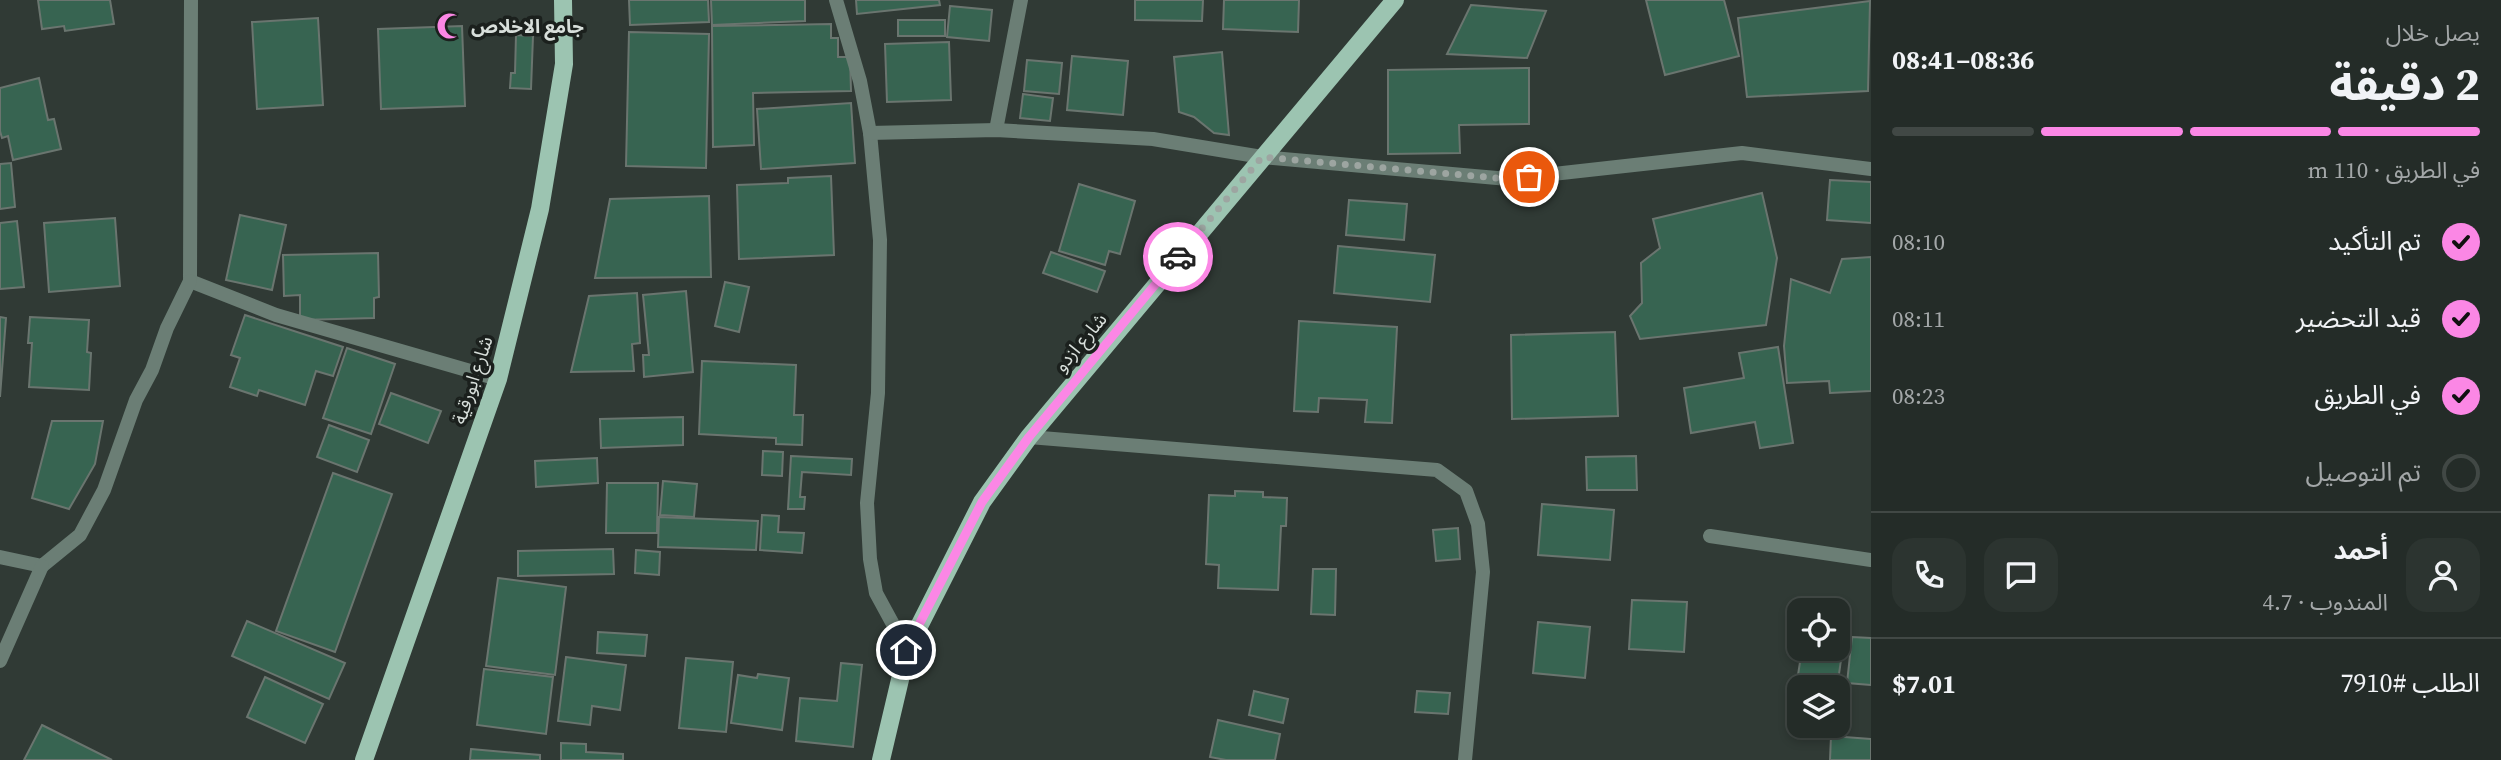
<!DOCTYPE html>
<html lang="ar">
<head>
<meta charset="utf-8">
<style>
	:root { --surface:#242c28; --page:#2c3430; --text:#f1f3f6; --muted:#a3a7a8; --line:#414845; --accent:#fb87e5 }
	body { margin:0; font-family:"Source Serif 4","Noto Sans Arabic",serif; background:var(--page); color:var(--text); direction:rtl; height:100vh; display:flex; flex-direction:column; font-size:26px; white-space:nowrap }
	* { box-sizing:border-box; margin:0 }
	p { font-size:23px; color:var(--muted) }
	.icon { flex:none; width:38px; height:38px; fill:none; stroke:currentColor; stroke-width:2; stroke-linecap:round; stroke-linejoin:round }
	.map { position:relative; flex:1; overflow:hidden; direction:ltr }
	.details { display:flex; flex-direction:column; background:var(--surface); width:630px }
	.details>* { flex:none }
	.fabs { position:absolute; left:1787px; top:598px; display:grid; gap:14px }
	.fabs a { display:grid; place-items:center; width:63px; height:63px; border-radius:14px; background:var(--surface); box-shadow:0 4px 10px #0003,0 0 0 2px var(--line); font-size:35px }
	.pin { position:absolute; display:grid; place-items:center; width:60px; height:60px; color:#fff; margin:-30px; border:4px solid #fff; border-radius:50%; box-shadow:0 2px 7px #0007 }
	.courier { position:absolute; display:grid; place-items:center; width:70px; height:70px; margin:-35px; border:5px solid #fb87e5; border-radius:50%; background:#fff; color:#222; box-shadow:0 2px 9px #0007 }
	.overview em { font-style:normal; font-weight:700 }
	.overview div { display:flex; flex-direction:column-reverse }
	.overview { display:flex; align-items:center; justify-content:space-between; height:119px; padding:0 21px }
	h1 { font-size:46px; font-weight:700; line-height:52px }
	.bar { display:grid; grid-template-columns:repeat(4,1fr); gap:10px 7px; align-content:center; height:84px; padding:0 21px }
	.bar i { height:9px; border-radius:5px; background:var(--line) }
	.bar .selected { background:var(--accent) }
	.bar p { grid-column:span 4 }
	.line { display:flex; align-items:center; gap:18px; padding:0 21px; border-top:2px solid var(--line) }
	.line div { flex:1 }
	.round { display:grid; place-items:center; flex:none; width:74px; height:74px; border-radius:21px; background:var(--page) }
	ol { padding:0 21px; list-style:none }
	li { display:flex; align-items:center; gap:21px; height:77px }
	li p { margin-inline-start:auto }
	li .icon { padding:7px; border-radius:50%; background:var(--accent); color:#111; stroke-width:4 }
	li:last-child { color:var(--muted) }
	li i { width:38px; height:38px; border:4px solid var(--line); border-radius:50% }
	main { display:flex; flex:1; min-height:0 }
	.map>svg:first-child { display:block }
</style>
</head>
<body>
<main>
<section class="details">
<div class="overview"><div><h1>2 دقيقة</h1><p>يصل خلال</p></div><em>08:36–08:41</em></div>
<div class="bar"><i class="selected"></i><i class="selected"></i><i class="selected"></i><i></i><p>في الطريق · 110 m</p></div>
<ol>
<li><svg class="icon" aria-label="check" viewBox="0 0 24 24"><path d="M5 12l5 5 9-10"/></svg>تم التأكيد<p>08:10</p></li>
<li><svg class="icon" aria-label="check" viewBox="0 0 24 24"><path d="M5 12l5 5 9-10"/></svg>قيد التحضير<p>08:11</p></li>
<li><svg class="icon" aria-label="check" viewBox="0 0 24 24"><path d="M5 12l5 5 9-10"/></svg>في الطريق<p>08:23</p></li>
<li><i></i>تم التوصيل</li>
</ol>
<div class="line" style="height:126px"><a class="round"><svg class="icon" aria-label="person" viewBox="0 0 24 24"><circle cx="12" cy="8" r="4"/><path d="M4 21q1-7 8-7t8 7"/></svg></a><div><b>أحمد</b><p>المندوب · 4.7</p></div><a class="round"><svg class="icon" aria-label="chat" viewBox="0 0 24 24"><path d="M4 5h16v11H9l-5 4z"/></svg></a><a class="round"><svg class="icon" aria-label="phone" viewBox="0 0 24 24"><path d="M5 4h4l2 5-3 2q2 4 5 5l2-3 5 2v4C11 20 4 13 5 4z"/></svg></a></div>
<div class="line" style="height:91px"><div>الطلب #7910</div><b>$7.01</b></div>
</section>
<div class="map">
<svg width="1871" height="760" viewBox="0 0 1871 760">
	<rect width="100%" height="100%" fill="#303a35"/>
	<!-- building -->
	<g fill="#376451" stroke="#6a756f" stroke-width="2">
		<path d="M38 0H110L114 24 65 31 64 26 42 29Z"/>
		<path d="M629 0H708L709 22 630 25Z"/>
		<path d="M711 0H805V21L712 25Z"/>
		<path d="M856 0H939L940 5 857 14Z"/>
		<path d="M1135 0H1203L1202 21 1135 20Z"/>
		<path d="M1224 0H1299L1298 32 1223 29Z"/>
		<path d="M1646 0H1724L1739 56 1665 75Z"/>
		<path d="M1870 1 1868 91 1747 97 1738 18Z"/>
		<path d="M1471 5 1546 11 1527 58 1447 54Z"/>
		<path d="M950 6 992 10 989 41 947 37Z"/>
		<path d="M318 18 323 105 257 109 252 22Z"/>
		<rect x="898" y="20" width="47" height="16"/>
		<path d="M831 24V38H838V57H850L851 91 753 93 754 145 713 147 712 26Z"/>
		<path d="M462 26 465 106 381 109 378 29Z"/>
		<path d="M629 32 709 34 706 168 626 166Z"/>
		<path d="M516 35 533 36 531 89 510 88 511 73H515Z"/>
		<path d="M949 42 951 100 887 102 885 44Z"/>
		<path d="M1222 52 1229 135 1214 133 1194 117 1179 112 1174 57Z"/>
		<path d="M1072 56 1128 61 1123 115 1067 110Z"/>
		<path d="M1027 60 1062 63 1059 94 1024 91Z"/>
		<path d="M1529 68V124L1459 125 1460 153 1388 154V70Z"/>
		<path d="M39 78 48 120 54 119 61 149 13 160 8 136 2 138 0 131V88Z"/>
		<path d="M1023 94 1053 98 1050 121 1020 118Z"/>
		<path d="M851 103 855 163 761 169 757 109Z"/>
		<path d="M11 163 15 207 0 209V164Z"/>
		<path d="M831 176 834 255 739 259 737 185 788 183V178Z"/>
		<path d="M1830 180 1871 182V223L1827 220Z"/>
		<path d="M1079 184 1135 201 1120 254 1109 251 1105 265 1059 251Z"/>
		<path d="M1762 193 1777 258 1766 325 1640 339 1630 316 1642 303 1641 263 1660 248 1653 219Z"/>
		<path d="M709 196 711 277 595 278 610 199Z"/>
		<path d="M1349 200 1407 204 1404 240 1346 235Z"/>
		<path d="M240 215 286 225 272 290 226 280Z"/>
		<path d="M115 218 120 286 49 292 44 223Z"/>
		<path d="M17 221 24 287 0 289V223Z"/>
		<path d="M1338 246 1435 255 1430 302 1334 293Z"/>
		<path d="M1051 252 1105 271 1097 292 1043 273Z"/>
		<path d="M378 253 379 297 374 298V318L300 320V295L284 296 283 255Z"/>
		<path d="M1871 257V391L1830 393 1829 381 1787 383 1784 346 1791 279 1830 293 1842 259Z"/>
		<path d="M725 282 749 287 739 332 715 326Z"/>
		<path d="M686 291 693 372 644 377 643 355H649L643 295Z"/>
		<path d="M637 293 640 343 632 344 634 371 571 372 589 296Z"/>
		<path d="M245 315 343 347 333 376 316 371 305 405 259 390 257 396 230 387 240 358 231 355Z"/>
		<path d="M0 317 6 318 0 397Z"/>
		<path d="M30 317 89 320 87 352 91 353 89 390 29 387 32 343H28Z"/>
		<path d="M1299 321 1397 327 1392 423 1365 422 1367 400 1319 398 1318 412 1294 411Z"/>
		<path d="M1615 332 1618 416 1512 419 1511 335Z"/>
		<path d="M1778 347 1793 443 1760 448 1755 422 1691 433 1684 388 1744 378 1739 353Z"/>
		<path d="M347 348 395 364 371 434 323 418Z"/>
		<path d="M702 361 796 365 794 415H803L802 445 776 444V438L699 434Z"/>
		<path d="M391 393 441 411 428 443 379 424Z"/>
		<path d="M683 417V445L601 448 600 419Z"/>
		<path d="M52 421H103L95 464 69 509 32 498Z"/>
		<path d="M329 425 369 440 357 472 317 457Z"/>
		<path d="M763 451 783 452 782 476 762 475Z"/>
		<path d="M791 456 852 459 851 475 802 472 800 497H805L804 509H788Z"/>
		<path d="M1636 456 1637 490H1587L1586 457Z"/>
		<path d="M597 458 598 483 536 487 535 461Z"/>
		<path d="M333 473 392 494 335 652 276 631Z"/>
		<path d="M663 481 697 484 694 517 660 515Z"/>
		<path d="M607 483H658L657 533H606Z"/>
		<path d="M1235 491 1263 492V497L1287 498 1286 526H1281L1278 590 1218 588 1219 565 1206 564 1209 495 1235 496Z"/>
		<path d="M1542 504 1614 510 1610 560 1538 555Z"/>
		<path d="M762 515 779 516 778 532 804 533 802 553 760 550Z"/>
		<path d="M659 517 758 521 756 550 658 547Z"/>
		<path d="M1458 528 1460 559 1436 561 1433 530Z"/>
		<path d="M613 549 614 574 518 576V551Z"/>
		<path d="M636 550 660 552 659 575 635 573Z"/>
		<path d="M1313 569H1336L1335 615 1311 614Z"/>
		<path d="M498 578 566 587 555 675 486 666Z"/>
		<path d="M1632 600 1687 602 1684 652 1629 649Z"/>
		<path d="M247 621 345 663 329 699 232 656Z"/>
		<path d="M1538 622 1590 627 1585 678 1533 673Z"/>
		<path d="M598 632 647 635 645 656 597 653Z"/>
		<path d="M1852 637 1871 638V685L1847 683Z"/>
		<path d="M1838 645 1843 646 1837 688H1796L1802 649H1838Z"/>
		<path d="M566 657 626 665 620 710 592 706 590 725 558 721Z"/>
		<path d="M686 658 733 662 726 732 679 728Z"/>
		<path d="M841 663 862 665 853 747 796 741 800 698 837 701Z"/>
		<path d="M484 669 553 677 546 734 477 725Z"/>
		<path d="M758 674 789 678 782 730 731 723 738 675 757 678Z"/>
		<path d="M265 677 323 704 305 743 247 717Z"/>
		<path d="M1254 691 1288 699 1283 723 1249 715Z"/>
		<path d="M1417 691 1450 693 1448 714 1415 712Z"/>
		<path d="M1218 720 1280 734 1275 760H1226L1210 757Z"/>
		<path d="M42 725 112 760H24Z"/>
		<path d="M1831 736 1871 739V760H1830Z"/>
		<path d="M561 743 586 744V752L623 754V760H561Z"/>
		<path d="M471 749 540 755V760H470Z"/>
	</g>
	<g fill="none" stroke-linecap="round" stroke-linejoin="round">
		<!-- street -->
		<g stroke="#6b7e75" stroke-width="14">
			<path d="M191 0 190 281 276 315 498 379"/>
			<path d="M836 0 860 81 870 133 880 240 878 393 867 503 870 559 876 593 907 650"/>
			<path d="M996 130 1021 0"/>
			<path d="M870 133 996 130 1153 139 1262 157 1508 179 1742 153 1871 169"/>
			<path d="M1029 437 1437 470 1466 491 1478 524 1483 572 1465 760"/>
			<path d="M1710 536 1871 560"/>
			<path d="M0 557 42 566 80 535 104 490 136 400 152 370 167 328 190 281"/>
			<path d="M0 661 42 566"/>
		</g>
		<!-- primary -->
		<g stroke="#9cc4b1" stroke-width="18">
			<path d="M364 760 498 379 540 209 564 64 563 0"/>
			<path d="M881 760 907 650 982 502 1029 437 1395 0"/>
		</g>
	</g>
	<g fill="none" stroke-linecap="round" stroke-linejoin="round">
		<!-- done -->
		<path stroke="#9da5a1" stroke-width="7" stroke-dasharray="0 12.6" d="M1178 257 1262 157 1508 179 1529 177"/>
		<!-- route -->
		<path stroke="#fb87e5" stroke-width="9" d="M906 650 982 502 1029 437 1178 257"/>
	</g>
	<!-- icons -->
	<defs>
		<g id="mosque-bare" transform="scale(2.1)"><path d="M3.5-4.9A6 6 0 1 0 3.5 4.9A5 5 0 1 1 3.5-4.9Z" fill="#fb87e5" stroke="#1b201d" stroke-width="2.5" paint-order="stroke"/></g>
	</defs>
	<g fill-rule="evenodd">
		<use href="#mosque-bare" x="450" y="26"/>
	</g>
	<g text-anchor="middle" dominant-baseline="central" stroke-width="7" stroke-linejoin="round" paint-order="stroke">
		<!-- poi labels -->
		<g font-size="19" font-weight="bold" fill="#d8dfdb" stroke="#1b201d" text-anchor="start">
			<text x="471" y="26">جامع الاخلاص</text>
		</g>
		<!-- street labels -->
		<g font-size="19" fill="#d8dfdb" stroke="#1b201d">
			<text transform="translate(1080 342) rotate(-50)">شارع ازدو</text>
			<text transform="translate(472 380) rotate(-72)">شارع ابورقية</text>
		</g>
	</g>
</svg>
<div class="fabs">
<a><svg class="icon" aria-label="locate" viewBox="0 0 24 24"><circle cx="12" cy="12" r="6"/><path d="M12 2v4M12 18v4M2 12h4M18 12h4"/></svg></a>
<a><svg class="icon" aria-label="layers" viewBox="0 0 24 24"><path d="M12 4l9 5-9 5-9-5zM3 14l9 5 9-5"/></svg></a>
</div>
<div class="pin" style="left:1529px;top:177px;background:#ea580c"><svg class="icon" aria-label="bag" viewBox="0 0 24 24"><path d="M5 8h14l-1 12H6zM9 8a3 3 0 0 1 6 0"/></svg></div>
<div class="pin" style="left:906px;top:650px;background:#1f2937"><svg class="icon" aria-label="home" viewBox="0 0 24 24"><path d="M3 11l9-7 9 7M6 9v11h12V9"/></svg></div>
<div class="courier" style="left:1178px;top:257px"><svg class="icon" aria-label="car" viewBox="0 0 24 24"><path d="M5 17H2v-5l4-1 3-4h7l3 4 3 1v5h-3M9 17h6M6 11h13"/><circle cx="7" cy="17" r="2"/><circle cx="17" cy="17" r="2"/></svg></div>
</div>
</main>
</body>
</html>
